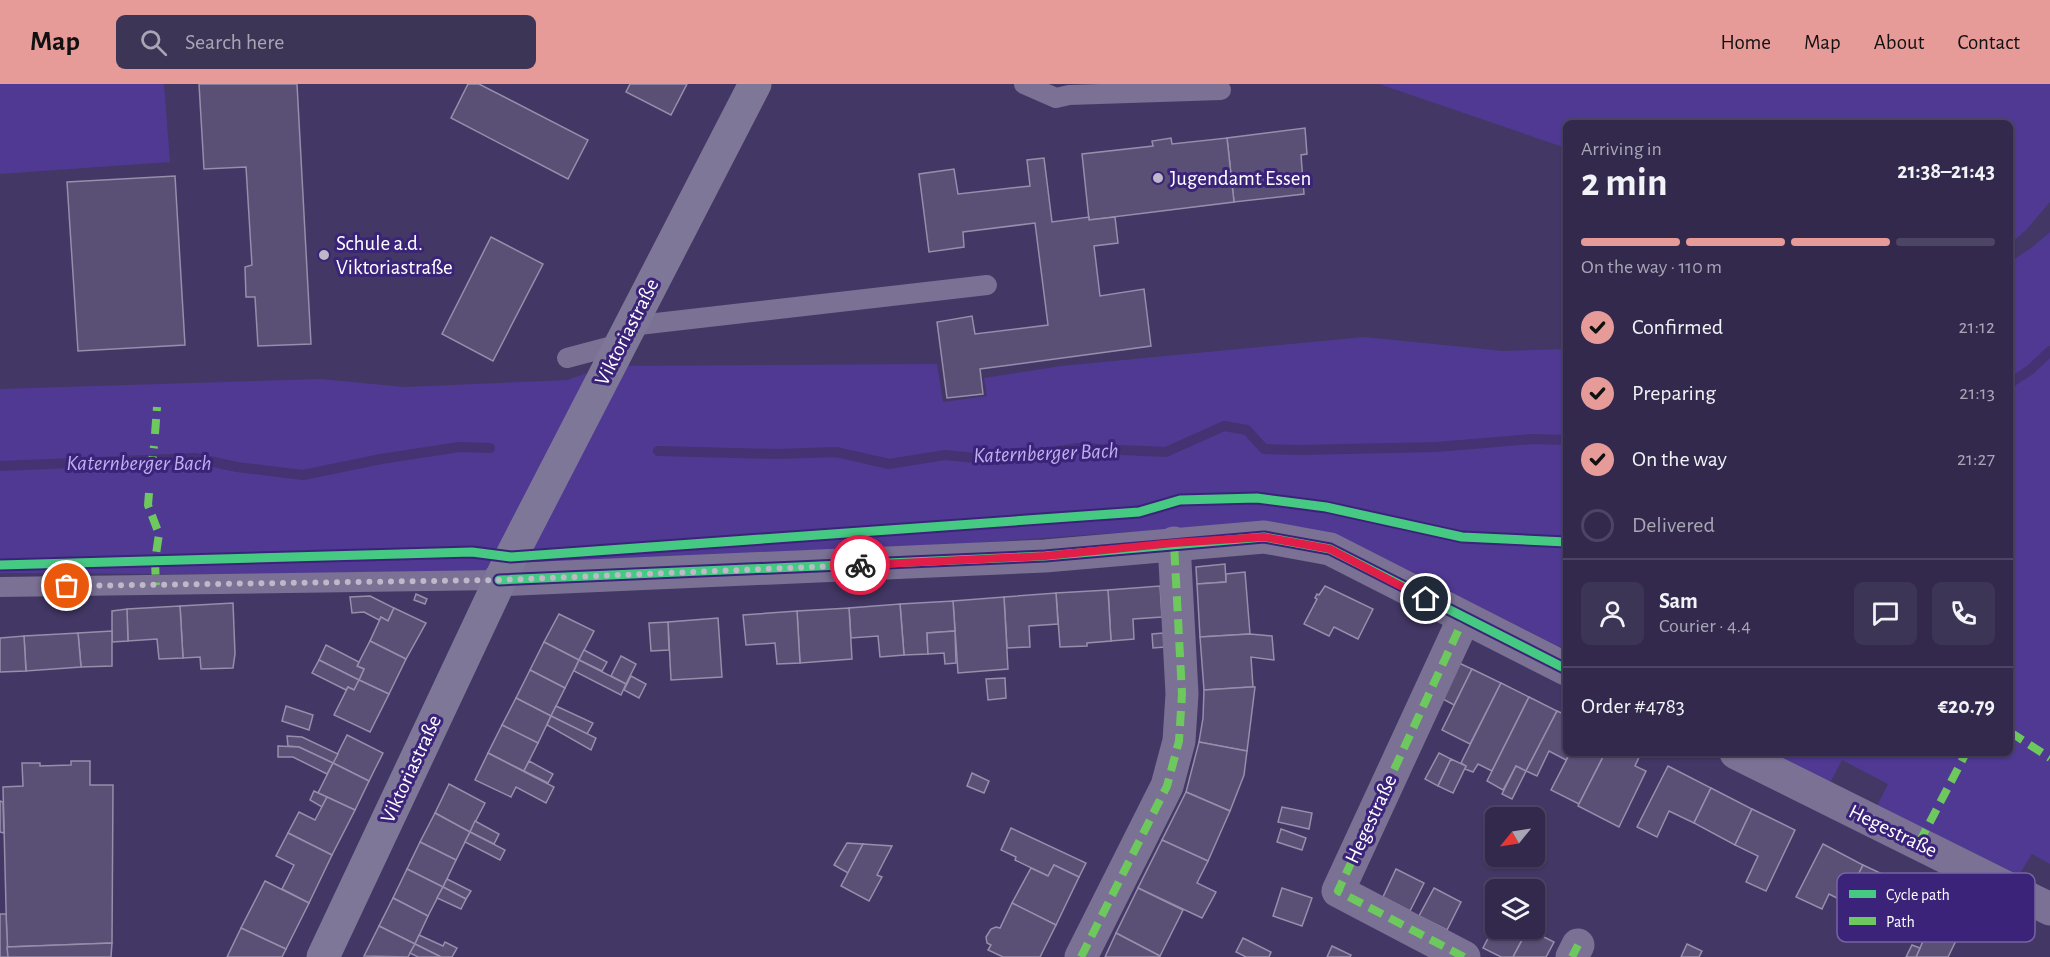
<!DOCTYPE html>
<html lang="en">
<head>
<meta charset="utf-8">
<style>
	:root { --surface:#32294c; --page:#3d3556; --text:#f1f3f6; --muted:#a8a6b5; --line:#4d4564; --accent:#e69b98 }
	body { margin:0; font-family:"Alegreya Sans",sans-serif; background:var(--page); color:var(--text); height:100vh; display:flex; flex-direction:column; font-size:22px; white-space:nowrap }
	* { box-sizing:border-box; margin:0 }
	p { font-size:20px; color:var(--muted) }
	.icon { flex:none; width:33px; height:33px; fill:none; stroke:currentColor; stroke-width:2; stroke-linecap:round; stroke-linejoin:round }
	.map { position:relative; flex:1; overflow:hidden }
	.drawer { position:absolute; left:1563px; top:36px; width:450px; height:636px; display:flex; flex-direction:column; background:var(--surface); border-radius:9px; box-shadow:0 2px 4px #0004,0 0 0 2px var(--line) }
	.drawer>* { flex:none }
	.needle { width:39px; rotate:240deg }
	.tools { position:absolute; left:1485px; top:723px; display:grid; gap:12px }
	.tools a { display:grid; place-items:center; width:60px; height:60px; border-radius:9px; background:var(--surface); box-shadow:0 2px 4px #0004,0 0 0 2px var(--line); font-size:30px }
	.pin { position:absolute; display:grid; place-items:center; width:51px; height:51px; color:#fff; margin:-26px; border:3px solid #fff; border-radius:50%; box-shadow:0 2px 6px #0007 }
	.courier { position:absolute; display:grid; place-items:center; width:60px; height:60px; margin:-30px; border:4px solid #e11d48; border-radius:50%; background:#fff; color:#222; box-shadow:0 2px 8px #0007 }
	.overview em { font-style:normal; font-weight:700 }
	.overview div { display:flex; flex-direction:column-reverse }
	.overview { display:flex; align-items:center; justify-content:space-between; height:102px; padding:0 18px }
	h1 { font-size:39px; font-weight:700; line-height:45px }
	.bar { display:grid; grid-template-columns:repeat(4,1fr); gap:9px 6px; align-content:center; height:72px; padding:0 18px }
	.bar i { height:8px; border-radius:4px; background:var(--line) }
	.bar .selected { background:var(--accent) }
	.bar p { grid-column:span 4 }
	.line { display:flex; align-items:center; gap:15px; padding:0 18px; border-top:2px solid var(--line) }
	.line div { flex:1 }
	.round { display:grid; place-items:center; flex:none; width:63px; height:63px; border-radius:9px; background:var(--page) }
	ol { padding:0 18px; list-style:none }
	li { display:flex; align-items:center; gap:18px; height:66px }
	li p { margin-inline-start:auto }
	li .icon { padding:6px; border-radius:50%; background:var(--accent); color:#111; stroke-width:4 }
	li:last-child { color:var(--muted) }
	li i { width:33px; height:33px; border:3px solid var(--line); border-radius:50% }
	header { display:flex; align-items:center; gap:36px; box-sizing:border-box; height:84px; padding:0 30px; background:var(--accent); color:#111 }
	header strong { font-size:28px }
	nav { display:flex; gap:33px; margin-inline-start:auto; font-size:21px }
	.search { width:420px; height:54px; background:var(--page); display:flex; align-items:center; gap:15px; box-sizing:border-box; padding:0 21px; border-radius:9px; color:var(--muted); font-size:22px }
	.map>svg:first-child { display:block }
</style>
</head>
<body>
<header>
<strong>Map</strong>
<div class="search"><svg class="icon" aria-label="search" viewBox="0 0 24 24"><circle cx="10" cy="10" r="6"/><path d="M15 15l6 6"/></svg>Search here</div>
<nav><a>Home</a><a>Map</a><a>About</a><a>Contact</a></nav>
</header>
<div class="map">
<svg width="2050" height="873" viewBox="0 0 2050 873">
	<rect width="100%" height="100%" fill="#433765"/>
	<!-- green -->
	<g fill="#503992">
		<path d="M0 0H164L170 78 0 90Z"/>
		<path d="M1379 0H2050V118L2026 146 2010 160V39H1566V64Z"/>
		<path d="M2050 148V780L2032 770 2019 791 1877 722 1888 700 1842 676 1830 699 1771 669H2010V178L2031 164Z"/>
		<path d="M1364 253 1503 267 1566 265V566L1344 457 1128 448 503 493 613 282 937 280 943 318 987 312 984 294 1061 282Z"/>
		<path d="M606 283 497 492 0 489V305L320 295 405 303 567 296Z"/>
	</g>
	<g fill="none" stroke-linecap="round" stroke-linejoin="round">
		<!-- stream -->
		<g stroke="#453272" stroke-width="10">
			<path d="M2010 299 2030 286 2050 267"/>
			<path d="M658 367 778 370 836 368 889 380 945 371 996 376 1078 364 1166 368 1224 342 1247 346 1264 365 1299 366 1437 363 1533 355 1566 356"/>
			<path d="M0 382 195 374 237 383 303 391 381 375 459 363 490 364"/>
		</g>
	</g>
	<!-- building -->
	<g fill="#5a5076" stroke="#968eab" stroke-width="1.5">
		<path d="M199 0H297L311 260 258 262 255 213H246L245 183 252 181 246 83 204 85Z"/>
		<path d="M468 0H479L588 56 568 95 451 34Z"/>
		<path d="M630 0H687L671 31 626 8Z"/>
		<path d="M1305 44 1307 70 1301 71 1304 110 1234 118 1227 54Z"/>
		<path d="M1171 54 1172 60 1227 54 1234 118 1089 136 1082 70 1153 62 1152 57Z"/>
		<path d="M1044 74 1052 138 1089 133V136L1115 133 1118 159 1094 162 1100 212 1144 205 1151 262 980 285 983 310 947 314 937 238 972 232 975 250 1048 241 1035 139 963 148 964 163 929 168 919 90 954 85 958 110 1030 102 1027 76Z"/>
		<path d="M175 92 185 261 78 267 67 98Z"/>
		<path d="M491 153 543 180 493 277 442 250Z"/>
		<path d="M1225 480 1226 498 1197 500 1196 483Z"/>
		<path d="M1245 488 1250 550 1200 553 1197 500 1226 498V490Z"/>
		<path d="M1160 502 1162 533 1133 535 1134 555 1111 557 1108 506Z"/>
		<path d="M1325 502 1373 525 1358 555 1334 543 1329 552 1304 540 1317 515 1315 514 1317 510 1319 511Z"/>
		<path d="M1108 506 1111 557 1087 559V562L1060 563 1056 509Z"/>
		<path d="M1056 509 1058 540 1029 542 1030 563 1007 564 1004 513Z"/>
		<path d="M416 510 427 515 425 520 414 516Z"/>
		<path d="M370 512 394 524 388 537 381 533 379 536 364 528 352 529 350 513Z"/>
		<path d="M1004 513 1008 585 958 589 953 517Z"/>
		<path d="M953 517 955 547 927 549 928 570 904 571 900 520Z"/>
		<path d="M233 519 235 570 233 584 201 585 200 573 183 574 180 522Z"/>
		<path d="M900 520 904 571 880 573 878 552 851 554 849 524Z"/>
		<path d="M180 522 183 574 159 575 157 555 128 557 127 525Z"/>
		<path d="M394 524 426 539 406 575 370 557 381 533 388 537Z"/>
		<path d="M849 524 852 575 800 579 797 527Z"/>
		<path d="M127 525 128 557 112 558V527Z"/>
		<path d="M797 527 800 579 777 580 775 559 746 561 743 531Z"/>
		<path d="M559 530 594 547 579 576 544 558Z"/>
		<path d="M718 534 722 593 671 596 668 538Z"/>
		<path d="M668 538 669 566 651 567 649 539Z"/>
		<path d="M112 547V582L81 583 78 549Z"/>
		<path d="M955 547 956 579 945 580 944 569 928 570 927 549Z"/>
		<path d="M78 549 81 583 26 587 24 552Z"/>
		<path d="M1163 549 1165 563 1153 564 1152 550Z"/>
		<path d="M1250 550 1272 552 1274 576 1251 573 1253 603 1204 606 1200 553Z"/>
		<path d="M24 552 26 587 0 588V554Z"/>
		<path d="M370 557 406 575 389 610 359 596 364 585 357 582Z"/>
		<path d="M544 558 579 576 565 604 530 586Z"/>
		<path d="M326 561 359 578 357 582 364 585 359 596 319 576Z"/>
		<path d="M584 566 607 578 602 587 579 576Z"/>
		<path d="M621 572 636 580 626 600 611 592Z"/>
		<path d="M319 576 359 596 354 606 348 603 346 606 312 589Z"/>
		<path d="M579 576 626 600 621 611 574 587Z"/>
		<path d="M1459 579 1472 585 1454 621 1441 614Z"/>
		<path d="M1472 585 1501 599 1470 660 1442 646Z"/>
		<path d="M530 586 565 604 551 632 516 614Z"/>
		<path d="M631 592 646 600 639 614 624 606Z"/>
		<path d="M1005 594 1006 614 988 616 986 595Z"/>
		<path d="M359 596 389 610 370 648 334 631 348 603 354 606Z"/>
		<path d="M1501 599 1529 613 1492 687 1478 680 1473 688 1465 685 1466 682 1461 679Z"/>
		<path d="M1250 603H1255L1247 667 1199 658 1203 634 1204 606Z"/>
		<path d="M1529 613 1557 627 1526 687 1516 682 1503 706 1487 697Z"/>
		<path d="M516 614 551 632 538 659 502 641Z"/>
		<path d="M286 622 313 631 309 646 282 637Z"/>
		<path d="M556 622 593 639 587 650 551 632Z"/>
		<path d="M1557 627 1566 631V669H1570L1566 676 1549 667 1537 692 1526 687Z"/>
		<path d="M551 632 596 654 591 666 547 641Z"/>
		<path d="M502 641 538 659 524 687 488 669Z"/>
		<path d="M347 651 383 669 369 697 333 679Z"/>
		<path d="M287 652 302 653 338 670 333 679 299 663 288 662Z"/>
		<path d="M1199 658 1247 667 1244 691 1230 727 1186 708Z"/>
		<path d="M278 662 299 663 333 679 327 690 293 673H278Z"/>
		<path d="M488 669 554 703 546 719 516 703 511 713 475 696Z"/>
		<path d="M1439 669 1451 675 1438 702 1425 695Z"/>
		<path d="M1570 669H1605L1579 720 1551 706Z"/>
		<path d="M1605 669H1641L1635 682 1646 687 1619 743 1578 722Z"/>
		<path d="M1451 675 1466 682 1453 709 1438 702Z"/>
		<path d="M71 677H90V701H113L112 859 7 863 3 703 23 702 22 679H40V682L71 681Z"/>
		<path d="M529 677 553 690 548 699 524 687Z"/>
		<path d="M333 679 369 697 355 726 318 709Z"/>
		<path d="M1516 682 1526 687 1512 715 1502 710Z"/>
		<path d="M1668 682 1711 704 1694 739 1669 727 1657 753 1637 743Z"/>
		<path d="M972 689 989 697 984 709 967 702Z"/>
		<path d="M449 700 485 719 470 748 435 729Z"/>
		<path d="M1711 704 1752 725 1735 761 1694 739Z"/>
		<path d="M314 707 327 713 322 723 310 716Z"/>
		<path d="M1186 708 1230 727 1208 777 1162 756Z"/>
		<path d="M327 713 355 726 332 771 288 749 299 728 315 736Z"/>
		<path d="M0 717 3 718 4 749 0 748Z"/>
		<path d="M1282 723 1312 729 1309 745 1278 738Z"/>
		<path d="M1752 725 1795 746 1766 807 1746 798 1758 772 1735 761Z"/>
		<path d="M435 729 470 748 456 776 420 758Z"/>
		<path d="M475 737 499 750 494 760 470 748Z"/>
		<path d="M1011 744 1086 779 1079 793 1054 781 1048 792 1015 776 1016 773 1001 766Z"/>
		<path d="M1281 745 1306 754 1302 766 1277 758Z"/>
		<path d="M470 748 505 766 500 776 465 758Z"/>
		<path d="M288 749 332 771 309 819 282 805 294 781 276 772Z"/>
		<path d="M1162 756 1208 777 1197 799 1216 808 1202 834 1138 804Z"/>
		<path d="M420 758 456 776 443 803 407 785Z"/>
		<path d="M847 759 863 760 848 789 834 781Z"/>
		<path d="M863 760 892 762 877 791 882 793 869 817 841 802Z"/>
		<path d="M1823 760 1863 781 1845 818 1829 810 1822 825 1796 813Z"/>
		<path d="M1054 781 1079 793 1056 841 1012 819 1031 784 1048 792Z"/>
		<path d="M1863 781 1895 796 1876 834 1845 818Z"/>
		<path d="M407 785 443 803 428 832 393 814Z"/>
		<path d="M1396 785 1424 799 1410 827 1383 813Z"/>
		<path d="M447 795 471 807 466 815 443 803Z"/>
		<path d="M265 797 309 819 286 865 241 844Z"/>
		<path d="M443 803 466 815 461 825 437 814Z"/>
		<path d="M1138 804 1183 826 1160 872 1116 849Z"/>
		<path d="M1282 804 1312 814 1302 842 1273 832Z"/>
		<path d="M1434 804 1461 818 1447 846 1419 832Z"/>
		<path d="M1927 812 1968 832 1948 873H1916L1923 857 1908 850Z"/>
		<path d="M393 814 428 832 415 860 379 842Z"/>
		<path d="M1012 819 1056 841 1040 873H1003L988 866 991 861 987 859 986 853 991 845 996 843 1000 844Z"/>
		<path d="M0 830H6L8 873H0Z"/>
		<path d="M1496 839V844H1514L1525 850 1513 873H1501L1483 864Z"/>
		<path d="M379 842 415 860 408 873 364 872Z"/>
		<path d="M241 844 286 865 282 873H227Z"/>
		<path d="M1528 845 1554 858 1546 873H1513Z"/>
		<path d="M1116 849 1160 872 1159 873H1105Z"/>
		<path d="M419 851 443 862 445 858 457 864 452 873H441L415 860Z"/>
		<path d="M1243 854 1271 868 1269 873H1246L1236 868Z"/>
		<path d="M112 859 111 873H8L7 863Z"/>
		<path d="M415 860 441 873H418L410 869Z"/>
		<path d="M1687 860 1702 867 1699 873H1681Z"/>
		<path d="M1912 861 1920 864 1916 873H1906Z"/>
		<path d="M1332 862 1351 871 1350 873H1327Z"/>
	</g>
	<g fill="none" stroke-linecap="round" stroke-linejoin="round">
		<!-- lane -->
		<g stroke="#7a7194" stroke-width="20">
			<path d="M1024 0 1056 14 1069 11 1221 6"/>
			<path d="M630 242 987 201"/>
			<path d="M567 274 620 260"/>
			<path d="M0 503 499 496"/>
		</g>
		<!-- street -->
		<g stroke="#7a7194" stroke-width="33">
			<path d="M499 496 1045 472 1264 453 1330 465 1566 585"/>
			<path d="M1736 669 2050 825"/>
			<path d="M1081 873 1167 702 1179 657 1182 610 1174 459"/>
			<path d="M1464 873 1338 807 1464 534"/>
			<path d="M1572 873 1578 861"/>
		</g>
		<!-- secondary -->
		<path stroke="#7f7798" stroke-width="33" d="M323 873 511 473 755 0"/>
		<!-- quiet -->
		<g stroke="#6dc95d" stroke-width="8" stroke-dasharray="15 8" stroke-linecap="butt">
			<path d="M155 350 157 323"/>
			<path d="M151 387 154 362"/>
			<path d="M149 409 148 421 159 450 155 477 156 501"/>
			<path d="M2010 648 2050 674"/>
			<path d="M1919 759 1966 669"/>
			<path d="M1081 873 1167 702 1179 657 1182 610 1174 459"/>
			<path d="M1464 873 1338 807 1464 534"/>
			<path d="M1572 873 1578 861"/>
		</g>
		<!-- cycleway casing -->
		<g stroke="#3b2379" stroke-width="13">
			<g id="cycleway">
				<path d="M0 481 472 468 511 473 1139 428 1180 416 1257 414 1326 423 1462 453 1566 458"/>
				<path d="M499 496 1045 472 1264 453 1330 465 1566 585"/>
			</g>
		</g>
		<!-- cycleway -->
		<use href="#cycleway" stroke="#46c982" stroke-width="9"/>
	</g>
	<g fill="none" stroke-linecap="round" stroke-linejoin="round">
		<!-- done -->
		<path stroke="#bdb9c9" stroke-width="6" stroke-dasharray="0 10.8" d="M67 502 500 496 860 481"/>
		<!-- route -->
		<path stroke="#e11d48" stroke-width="8" d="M860 481 1045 472 1173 459 1264 453 1330 465 1426 515"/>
	</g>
	<!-- markers -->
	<g fill="#bdb9c9" stroke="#3b2379" stroke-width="2">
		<circle cx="1158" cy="94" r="6"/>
		<circle cx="324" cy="171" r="6"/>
	</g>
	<g text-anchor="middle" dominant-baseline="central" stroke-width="6" stroke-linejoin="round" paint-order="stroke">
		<!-- poi labels -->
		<g font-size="21" fill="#fff" stroke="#3b2379" text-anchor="start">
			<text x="1170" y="94">Jugendamt Essen</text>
			<text x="336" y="159">Schule a.d.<tspan x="336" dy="24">Viktoriastraße</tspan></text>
		</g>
		<!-- street labels -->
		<g font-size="21" fill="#fff" stroke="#3b2379">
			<text transform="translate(627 248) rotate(-63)">Viktoriastraße</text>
			<text transform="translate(411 685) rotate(-65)">Viktoriastraße</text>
			<text transform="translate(1371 735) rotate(-65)">Hegestraße</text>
			<text transform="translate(1893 747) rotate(26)">Hegestraße</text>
		</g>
		<!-- water labels -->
		<g font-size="22" font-style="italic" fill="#bfafec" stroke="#3b2379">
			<text transform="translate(1046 369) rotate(-2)">Katernberger Bach</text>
			<text x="139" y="379">Katernberger Bach</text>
		</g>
	</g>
	<!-- legend -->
	<rect x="1837" y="789" width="198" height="69" rx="9" fill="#3b2379" stroke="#7665a1" stroke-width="1.5"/>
	<rect x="1849" y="806" width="27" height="8" fill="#46c982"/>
	<rect x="1849" y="833" width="27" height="8" fill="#6dc95d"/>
	<g font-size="16" fill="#fff">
		<text x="1886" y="816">Cycle path</text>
		<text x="1886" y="843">Path</text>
	</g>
</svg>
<div class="tools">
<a><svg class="needle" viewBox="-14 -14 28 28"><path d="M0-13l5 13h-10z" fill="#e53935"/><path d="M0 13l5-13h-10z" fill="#a8a6b5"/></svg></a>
<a><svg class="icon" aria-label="layers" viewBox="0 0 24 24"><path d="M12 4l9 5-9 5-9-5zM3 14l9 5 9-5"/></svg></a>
</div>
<div class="pin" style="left:67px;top:502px;background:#ea580c"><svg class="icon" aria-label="bag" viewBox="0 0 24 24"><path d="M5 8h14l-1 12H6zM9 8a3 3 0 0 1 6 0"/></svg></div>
<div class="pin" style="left:1426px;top:515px;background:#1f2937"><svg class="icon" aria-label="home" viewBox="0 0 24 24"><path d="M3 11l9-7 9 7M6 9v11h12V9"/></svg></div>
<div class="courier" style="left:860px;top:481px"><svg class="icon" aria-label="bike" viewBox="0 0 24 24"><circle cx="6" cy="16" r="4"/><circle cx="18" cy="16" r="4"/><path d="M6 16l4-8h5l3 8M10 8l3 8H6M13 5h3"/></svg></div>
<section class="drawer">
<div class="overview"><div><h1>2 min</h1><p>Arriving in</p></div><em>21:38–21:43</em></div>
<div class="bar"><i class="selected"></i><i class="selected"></i><i class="selected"></i><i></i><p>On the way · 110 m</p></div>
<ol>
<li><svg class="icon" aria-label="check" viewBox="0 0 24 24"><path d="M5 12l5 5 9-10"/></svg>Confirmed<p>21:12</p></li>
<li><svg class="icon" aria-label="check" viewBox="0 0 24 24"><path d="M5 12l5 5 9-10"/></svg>Preparing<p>21:13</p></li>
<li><svg class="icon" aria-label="check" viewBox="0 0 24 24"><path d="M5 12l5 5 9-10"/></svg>On the way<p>21:27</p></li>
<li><i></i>Delivered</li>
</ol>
<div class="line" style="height:108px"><a class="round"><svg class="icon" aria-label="person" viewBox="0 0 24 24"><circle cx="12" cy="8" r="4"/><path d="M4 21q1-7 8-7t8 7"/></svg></a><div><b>Sam</b><p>Courier · 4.4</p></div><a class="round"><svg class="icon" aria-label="chat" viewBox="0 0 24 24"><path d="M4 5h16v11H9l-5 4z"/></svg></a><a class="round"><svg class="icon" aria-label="phone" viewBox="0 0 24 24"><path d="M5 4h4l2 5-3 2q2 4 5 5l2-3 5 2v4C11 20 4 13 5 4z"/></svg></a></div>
<div class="line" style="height:78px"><div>Order #4783</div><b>€20.79</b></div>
</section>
</div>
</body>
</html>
